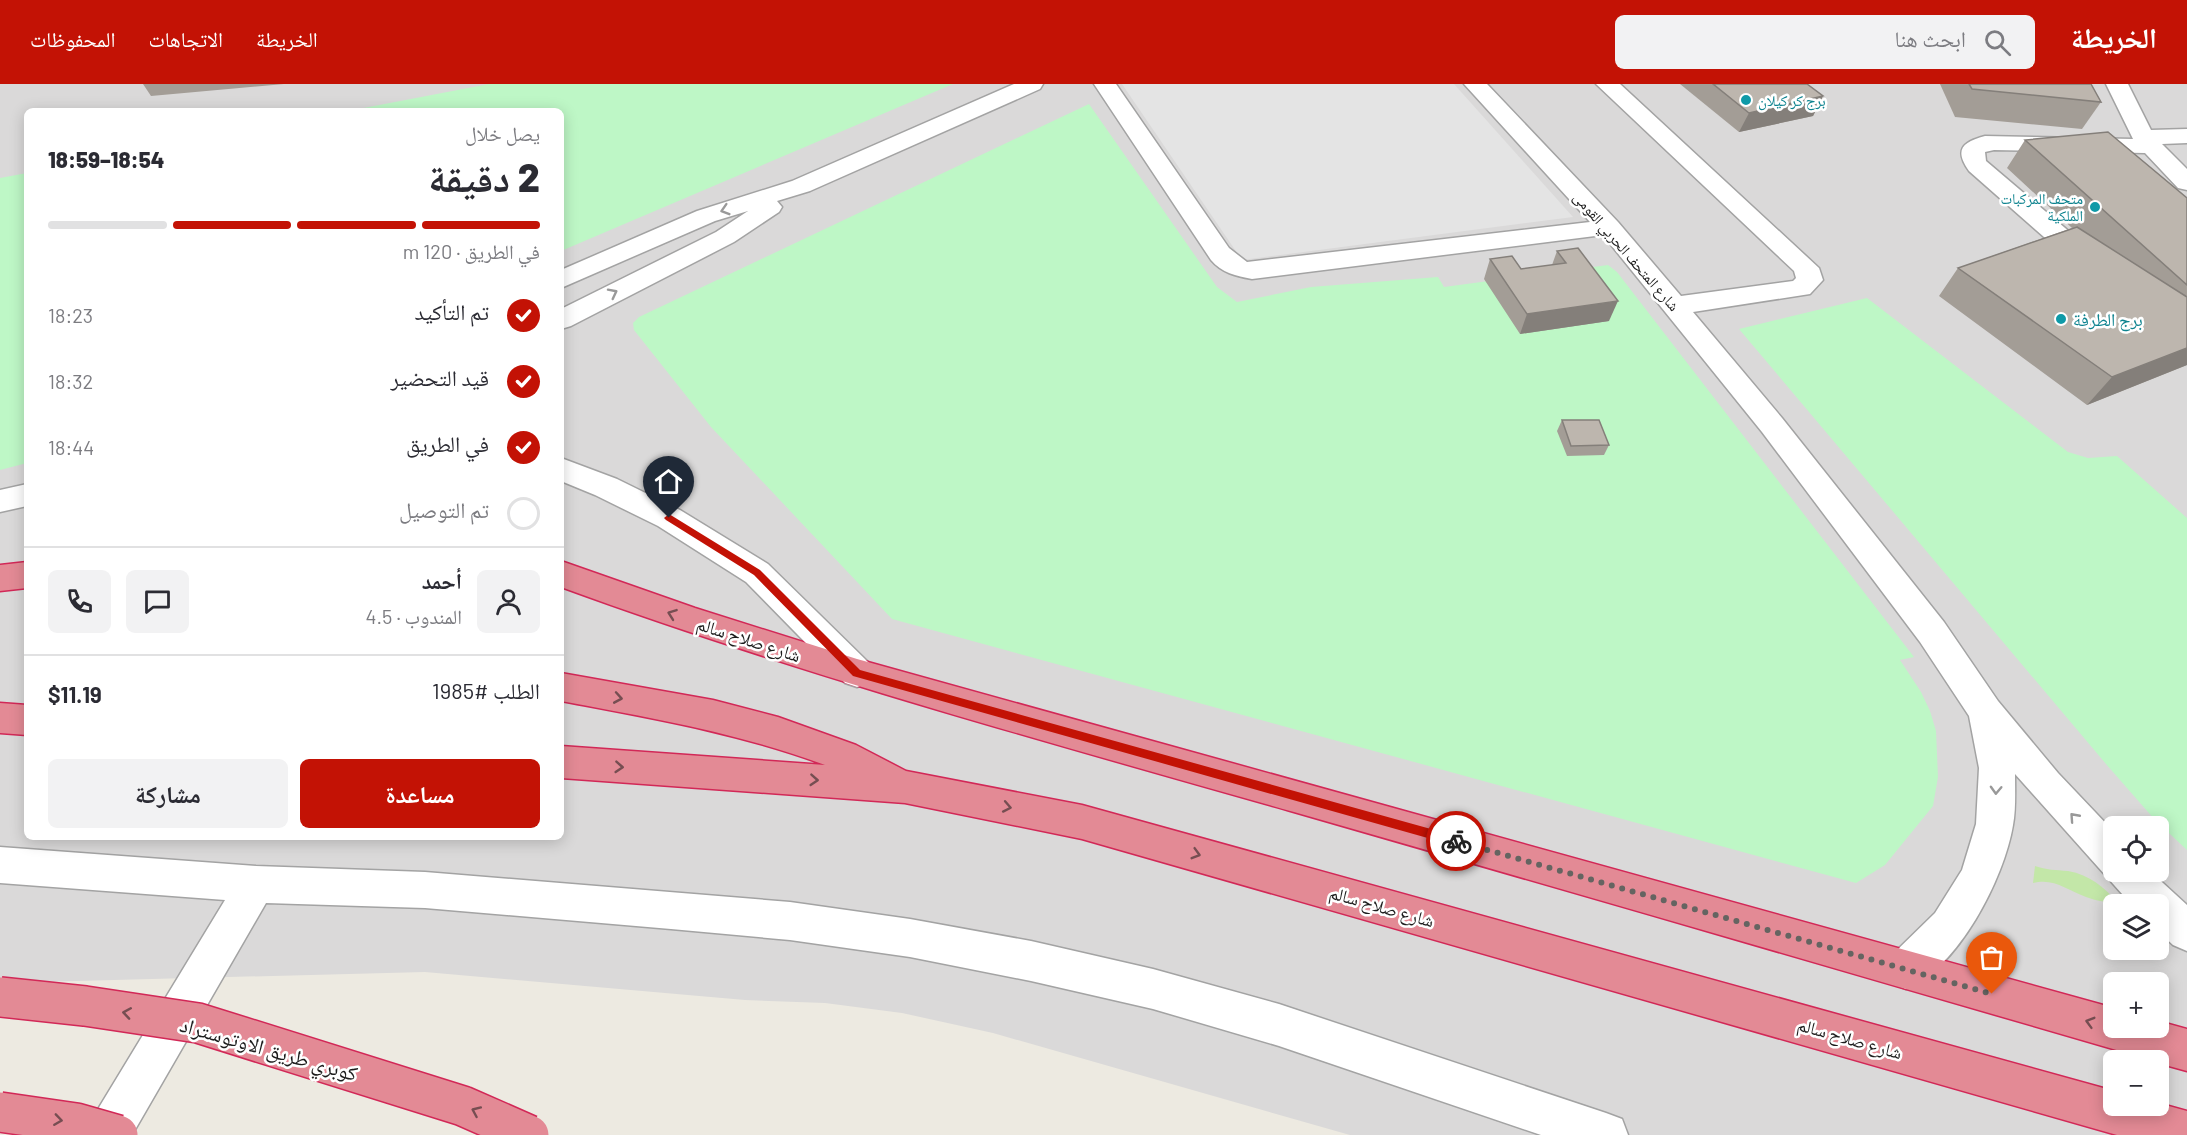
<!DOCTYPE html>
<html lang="ar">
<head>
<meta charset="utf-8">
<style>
	:root { --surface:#fff; --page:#f2f2f3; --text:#2b2b33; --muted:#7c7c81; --line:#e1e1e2; --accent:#c31205 }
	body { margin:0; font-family:Barlow,"Noto Naskh Arabic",sans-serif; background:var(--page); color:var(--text); direction:rtl; height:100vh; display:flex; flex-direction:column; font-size:22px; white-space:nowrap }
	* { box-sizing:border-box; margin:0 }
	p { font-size:20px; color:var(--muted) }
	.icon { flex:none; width:33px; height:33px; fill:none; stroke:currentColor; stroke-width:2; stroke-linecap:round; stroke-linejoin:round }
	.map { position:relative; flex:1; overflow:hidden; direction:ltr }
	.details { position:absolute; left:24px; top:24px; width:540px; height:732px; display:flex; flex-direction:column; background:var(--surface); border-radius:9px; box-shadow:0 3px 15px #0003; direction:rtl }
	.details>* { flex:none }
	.controls { position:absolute; left:2103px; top:732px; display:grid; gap:12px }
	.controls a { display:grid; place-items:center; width:66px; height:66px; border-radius:9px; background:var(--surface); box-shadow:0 3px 15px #0003; font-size:30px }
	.pin { position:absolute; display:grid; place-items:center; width:51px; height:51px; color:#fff; margin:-62px -26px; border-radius:50% 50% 50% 0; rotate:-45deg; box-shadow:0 0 6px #0007 }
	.pin .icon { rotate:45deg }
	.courier { position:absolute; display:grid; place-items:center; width:60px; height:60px; margin:-30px; border:4px solid #c31205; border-radius:50%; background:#fff; color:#222; box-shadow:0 2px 8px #0007 }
	.overview em { font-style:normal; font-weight:800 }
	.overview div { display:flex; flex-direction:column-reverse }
	.overview { display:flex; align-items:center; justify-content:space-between; height:102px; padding:0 24px }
	h1 { font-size:39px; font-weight:800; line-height:45px }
	.bar { display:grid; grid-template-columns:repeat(4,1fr); gap:9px 6px; align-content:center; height:72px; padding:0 24px }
	.bar i { height:8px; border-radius:4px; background:var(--line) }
	.bar .selected { background:var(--accent) }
	.bar p { grid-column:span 4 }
	.line { display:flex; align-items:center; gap:15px; padding:0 24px; border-top:2px solid var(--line) }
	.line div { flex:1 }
	.round { display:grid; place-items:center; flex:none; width:63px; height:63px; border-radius:9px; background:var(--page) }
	ol { padding:0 24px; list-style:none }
	li { display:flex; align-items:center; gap:18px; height:66px }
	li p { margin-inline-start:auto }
	li .icon { padding:6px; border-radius:50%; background:var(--accent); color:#fff; stroke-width:4 }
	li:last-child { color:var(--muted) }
	li i { width:33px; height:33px; border:3px solid var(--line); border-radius:50% }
	.primary-button { display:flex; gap:12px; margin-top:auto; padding:12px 24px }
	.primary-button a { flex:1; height:69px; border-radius:9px; background:var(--accent); color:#fff; font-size:24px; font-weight:800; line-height:69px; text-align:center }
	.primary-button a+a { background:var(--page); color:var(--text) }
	header { display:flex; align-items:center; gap:36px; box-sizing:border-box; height:84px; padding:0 30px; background:var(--accent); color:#fff }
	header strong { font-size:28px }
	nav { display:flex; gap:33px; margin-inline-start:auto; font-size:21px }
	.search { width:420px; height:54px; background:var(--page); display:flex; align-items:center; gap:15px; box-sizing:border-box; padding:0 21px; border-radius:9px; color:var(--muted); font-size:22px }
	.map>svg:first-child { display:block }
</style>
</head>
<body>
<header>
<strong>الخريطة</strong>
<div class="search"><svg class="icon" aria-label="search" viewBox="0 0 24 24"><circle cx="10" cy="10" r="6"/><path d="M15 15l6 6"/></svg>ابحث هنا</div>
<nav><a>الخريطة</a><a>الاتجاهات</a><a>المحفوظات</a></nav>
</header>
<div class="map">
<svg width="2187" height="1051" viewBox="0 0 2187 1051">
	<rect width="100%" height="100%" fill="#edeae1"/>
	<!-- residential -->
	<path fill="#dad9d9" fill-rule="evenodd" d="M0 0H2187V1051H1350L993 949 902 929 825 919 745 916 425 888 0 899ZM27 27H561V753H27ZM2114 742H2158V788H2114ZM2114 820H2158V866H2114ZM2114 898H2158V944H2114ZM2114 976H2158V1022H2114Z"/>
	<!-- grass -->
	<path fill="#c3e7a8" d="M2035 782C2046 786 2056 786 2068 787 2090 791 2104 803 2118 819 2107 818 2096 817 2086 813 2066 806 2055 794 2033 799Z"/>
	<!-- park -->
	<g fill="#bef7c6">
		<path d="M489 0H953L561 167V27H348Z"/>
		<path d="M1089 20 1217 203 1237 218 1311 203 1438 193 1444 203 1608 181 1617 188 1914 573 1900 576 1921 608 1930 627 1936 647 1938 693 1933 722 1885 781 1856 799 892 535 711 343 634 246 633 239 639 233Z"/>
		<path d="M27 89V379L0 386V94Z"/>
		<path d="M1867 214 2068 368 2088 374 2117 372 2187 434V766L2155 736 2106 680 1739 245Z"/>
	</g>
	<!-- parking -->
	<path fill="#e4e4e4" d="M1122 0H1454L1573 133 1242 176Z"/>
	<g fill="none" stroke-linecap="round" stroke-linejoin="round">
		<!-- minor casing -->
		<g stroke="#a3a3a3" stroke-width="3">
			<g id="minor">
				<path d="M1014 0H1043L1040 5 810 107 777 117 782 123 779 128 734 158 571 242 561 245V225L716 148 748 127 715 137 561 204V186L697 127 792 97Z"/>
				<path d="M1094 0H1116L1229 164 1247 178 1590 138 1464 0H1487L1618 138 1681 212 1793 197 1796 194 1794 187 1596 0H1620L1819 184 1823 196 1810 210 1693 228 1782 334 1944 538 1998 617 2058 689 2114 748V788H2151L2187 821V867L2173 861 2158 847V820H2131L2015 690C2015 707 2016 725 2013 741 2004 795 1958 884 1906 905L1892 899 1886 885 1892 871 1935 829 1962 786 1976 740 1979 684 1969 632 1920 558 1762 348 1603 151 1252 195C1236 192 1222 189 1211 176Z"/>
				<path d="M2106 0H2128L2151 46 2187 45V59L2162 60 2187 85V106L2178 104 2145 69 1994 66 1985 68 1986 77 2078 155 2082 161 2078 167 2069 169 2060 167 1969 87C1954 66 1962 58 1985 52L2133 55Z"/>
				<path d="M561 374 617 395 680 426 768 480 869 579 874 589 869 599 857 603 845 599 746 498 658 442 595 411 561 397Z"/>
				<path d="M27 400V422L0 428V406Z"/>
				<path d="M0 763 256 782 425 788 790 818 910 835 1031 857 1153 885 1279 920 1606 1029 1622 1035 1628 1051H1541L1279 962 1153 925 1031 897 910 873 790 856 671 845 425 824 266 819 132 1051H86L92 1035 225 816 0 799Z"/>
			</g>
		</g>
		<!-- highway casing -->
		<g stroke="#d22857" stroke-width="3">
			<g id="highway">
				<path d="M561 477 695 524 857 575 2114 924V944H2158V937L2187 945V987L2158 979V976H2151C1865 893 1580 810 1294 728 1048 658 802 591 561 503Z"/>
				<path d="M27 478V504L0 507V481Z"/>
				<path d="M561 589 713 616 778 633 856 661 906 687 1082 721 2114 1007V1022H2158V1019L2187 1027V1051H2117L1082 755 905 719 561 694V662L825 681C739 649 651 634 561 617Z"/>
				<path d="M0 619 27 621V651L0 649Z"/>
			</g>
		</g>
		<!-- minor -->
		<use href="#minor" fill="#fff" fill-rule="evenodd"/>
		<!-- highway -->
		<use href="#highway" fill="#e38a95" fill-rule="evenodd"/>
		<!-- highway-bridge casing -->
		<g stroke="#d22857" stroke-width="42" stroke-linecap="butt">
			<g id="highway-bridge">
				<path d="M0 913 85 922 198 939 463 1022 529 1051"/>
				<path d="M0 1028 76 1039 118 1051"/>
			</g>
		</g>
		<!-- highway-bridge -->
		<use href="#highway-bridge" stroke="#e38a95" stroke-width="39"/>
	</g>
	<!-- wall -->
	<g fill="#a39d96">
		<path d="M143 0H284L151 12Z"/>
		<path d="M1680 0H1807L1823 12 1813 32 1739 48Z"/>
		<path d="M1940 0H2091L2101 18 2082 45 1955 33Z"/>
		<path d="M2025 56 2187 114V281L2087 321 1939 212 1958 184 2072 144 2007 84Z"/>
		<path d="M1557 167 1609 237 1520 250 1484 195 1490 175 1521 185 1552 181Z"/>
		<path d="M1562 336 1609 361 1604 371 1567 372 1557 347Z"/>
	</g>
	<!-- shaded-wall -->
	<g fill="#847f7a">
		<path d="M1823 12 1813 32 1739 48 1749 29Z"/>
		<path d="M1618 217 1609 237 1520 250 1527 230Z"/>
		<path d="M2187 264V281L2087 321 2112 293Z"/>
	</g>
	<!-- building -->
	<g fill="#bdb6ae" stroke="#847f7a" stroke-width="1.5">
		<path d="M1713 0H1807L1823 12 1749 29Z"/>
		<path d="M1969 0H2091L2101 18 1972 5Z"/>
		<path d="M2108 48 2187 114V201L2025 56Z"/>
		<path d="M2077 143 2187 213V264L2112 293 1958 184Z"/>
		<path d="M1578 164 1618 217 1527 230 1490 175 1512 172 1521 185 1566 179 1557 167Z"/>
		<path d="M1562 336H1599L1609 361 1571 362Z"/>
	</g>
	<!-- one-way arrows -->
	<defs><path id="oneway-chevron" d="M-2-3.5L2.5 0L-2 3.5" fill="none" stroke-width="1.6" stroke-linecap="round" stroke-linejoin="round" transform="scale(1.5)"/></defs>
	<g stroke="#999">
		<use href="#oneway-chevron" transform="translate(725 126) rotate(163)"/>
		<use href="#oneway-chevron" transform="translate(613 209) rotate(-27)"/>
		<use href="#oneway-chevron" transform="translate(1996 706) rotate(92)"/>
		<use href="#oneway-chevron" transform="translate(2074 733) rotate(-132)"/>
	</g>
	<g stroke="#764e52">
		<use href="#oneway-chevron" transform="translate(672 530) rotate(-160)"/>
		<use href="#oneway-chevron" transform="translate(618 614) rotate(10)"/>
		<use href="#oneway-chevron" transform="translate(619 683) rotate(4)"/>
		<use href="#oneway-chevron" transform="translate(814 696) rotate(4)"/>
		<use href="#oneway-chevron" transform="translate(1007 723) rotate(11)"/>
		<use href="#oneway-chevron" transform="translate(1196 770) rotate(16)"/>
		<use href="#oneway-chevron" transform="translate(127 929) rotate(-171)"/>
		<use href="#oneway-chevron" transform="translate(2090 938) rotate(-164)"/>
		<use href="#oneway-chevron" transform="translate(476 1027) rotate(-156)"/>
		<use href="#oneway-chevron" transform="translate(58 1036) rotate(8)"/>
	</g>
	<!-- route -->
	<path fill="#c31205" d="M669 430 760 486 860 586 1456 752 1461 757 1456 762 853 592 754 491 666 436 664 434Z"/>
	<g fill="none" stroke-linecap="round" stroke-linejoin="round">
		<!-- done -->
		<path stroke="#656461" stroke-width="6" stroke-dasharray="0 10.8" d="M1456 757 1992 910"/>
	</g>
	<!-- markers -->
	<g fill="#0f9aa8" stroke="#fff" stroke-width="2">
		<circle cx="1746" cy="16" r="6"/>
		<circle cx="2095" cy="123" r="6"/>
		<circle cx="2061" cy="235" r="6"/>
	</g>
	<g text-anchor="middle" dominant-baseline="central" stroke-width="5" stroke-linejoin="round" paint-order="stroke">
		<!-- far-culture labels -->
		<g font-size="15" fill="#0d838f" stroke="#fff" text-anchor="start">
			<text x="1758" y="16">برج كر كيلان</text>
			<text x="2083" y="114" text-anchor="end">متحف المركبات<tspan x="2083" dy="17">الملكية</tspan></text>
		</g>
		<!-- far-street labels -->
		<g font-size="15" fill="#1c1c1c" stroke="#fff">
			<text transform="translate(1627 167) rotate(49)">شارع المتحف الحربي القومى</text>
		</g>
		<!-- culture labels -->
		<g font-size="18" fill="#0d838f" stroke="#fff" text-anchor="start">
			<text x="2073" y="235">برج الطرفة</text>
		</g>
		<!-- street labels -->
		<g font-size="18" fill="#1c1c1c" stroke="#fff">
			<text transform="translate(749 555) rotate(18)">شارع صلاح سالم</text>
			<text transform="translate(1382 822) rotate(16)">شارع صلاح سالم</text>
			<text transform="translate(1850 954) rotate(16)">شارع صلاح سالم</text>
		</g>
		<!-- near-street labels -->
		<g font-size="21" fill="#1c1c1c" stroke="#fff">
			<text transform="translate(269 964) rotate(16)">كوبري طريق الاوتوستراد</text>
		</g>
	</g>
</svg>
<div class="controls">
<a><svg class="icon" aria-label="locate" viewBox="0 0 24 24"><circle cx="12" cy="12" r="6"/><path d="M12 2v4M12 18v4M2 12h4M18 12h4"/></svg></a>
<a><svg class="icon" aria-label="layers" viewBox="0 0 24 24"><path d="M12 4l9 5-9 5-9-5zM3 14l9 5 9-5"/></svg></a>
<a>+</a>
<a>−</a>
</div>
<div class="pin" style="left:1992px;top:910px;background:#ea580c"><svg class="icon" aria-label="bag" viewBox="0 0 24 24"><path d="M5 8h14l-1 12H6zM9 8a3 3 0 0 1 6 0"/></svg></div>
<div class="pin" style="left:669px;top:434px;background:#1f2937"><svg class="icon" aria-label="home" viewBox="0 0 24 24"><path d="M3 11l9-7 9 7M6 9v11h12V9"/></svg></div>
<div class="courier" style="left:1456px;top:757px"><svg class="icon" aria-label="bike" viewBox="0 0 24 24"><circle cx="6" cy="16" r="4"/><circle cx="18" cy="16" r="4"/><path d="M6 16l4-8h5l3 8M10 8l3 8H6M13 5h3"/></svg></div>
<section class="details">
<div class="overview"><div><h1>2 دقيقة</h1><p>يصل خلال</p></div><em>18:54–18:59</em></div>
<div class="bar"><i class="selected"></i><i class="selected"></i><i class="selected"></i><i></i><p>في الطريق · 120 m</p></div>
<ol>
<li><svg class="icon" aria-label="check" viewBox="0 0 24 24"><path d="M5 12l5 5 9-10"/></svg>تم التأكيد<p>18:23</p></li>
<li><svg class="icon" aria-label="check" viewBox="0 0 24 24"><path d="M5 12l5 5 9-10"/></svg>قيد التحضير<p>18:32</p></li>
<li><svg class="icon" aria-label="check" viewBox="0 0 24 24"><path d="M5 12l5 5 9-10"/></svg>في الطريق<p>18:44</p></li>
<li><i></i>تم التوصيل</li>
</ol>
<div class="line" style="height:108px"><a class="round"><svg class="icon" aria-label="person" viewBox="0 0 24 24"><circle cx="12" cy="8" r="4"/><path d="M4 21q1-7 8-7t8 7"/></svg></a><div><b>أحمد</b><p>المندوب · 4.5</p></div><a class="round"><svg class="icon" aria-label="chat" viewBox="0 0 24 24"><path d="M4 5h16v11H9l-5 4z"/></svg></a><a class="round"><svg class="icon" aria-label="phone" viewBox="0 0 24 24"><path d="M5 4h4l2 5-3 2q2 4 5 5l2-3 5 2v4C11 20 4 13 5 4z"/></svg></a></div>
<div class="line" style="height:78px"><div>الطلب #1985</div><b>$11.19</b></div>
<div class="primary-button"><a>مساعدة</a><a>مشاركة</a></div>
</section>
</div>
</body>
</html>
